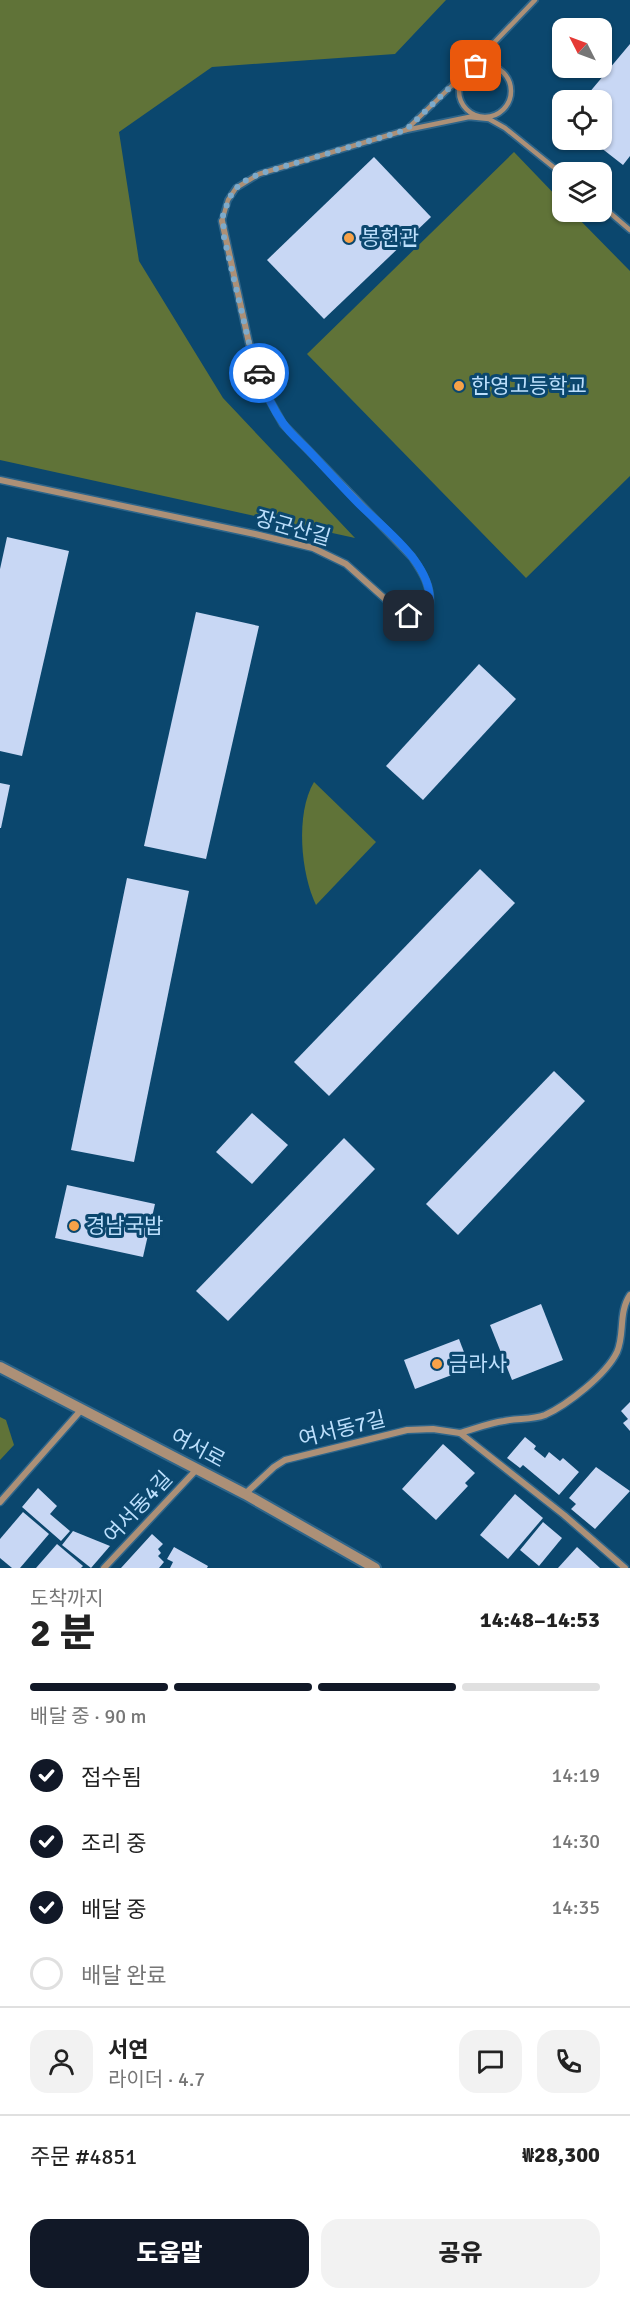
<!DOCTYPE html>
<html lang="ko">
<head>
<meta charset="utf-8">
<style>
	:root { --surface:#fff; --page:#f2f2f2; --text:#222; --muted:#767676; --line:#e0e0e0; --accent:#111827 }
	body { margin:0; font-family:Signika,"Noto Sans KR",sans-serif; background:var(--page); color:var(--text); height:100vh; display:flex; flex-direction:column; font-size:22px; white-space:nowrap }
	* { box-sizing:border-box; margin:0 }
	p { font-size:20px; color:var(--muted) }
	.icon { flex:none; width:33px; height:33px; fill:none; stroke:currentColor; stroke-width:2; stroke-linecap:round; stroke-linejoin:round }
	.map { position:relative; height:1568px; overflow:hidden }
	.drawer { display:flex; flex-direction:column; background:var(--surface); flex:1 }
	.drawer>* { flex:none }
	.needle { width:39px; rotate:312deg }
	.tools { position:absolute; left:552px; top:18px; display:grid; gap:12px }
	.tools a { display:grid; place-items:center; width:60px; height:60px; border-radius:12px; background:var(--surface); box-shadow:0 2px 4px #0004; font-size:30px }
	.pin { position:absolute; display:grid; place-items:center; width:51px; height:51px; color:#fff; margin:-26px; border-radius:12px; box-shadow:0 3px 9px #0006 }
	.courier { position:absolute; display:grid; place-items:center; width:60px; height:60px; margin:-30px; border:4px solid #1a73e8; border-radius:50%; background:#fff; color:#222; box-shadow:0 2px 8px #0007 }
	.summary em { font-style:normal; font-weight:800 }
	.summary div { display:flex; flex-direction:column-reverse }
	.summary { display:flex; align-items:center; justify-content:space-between; height:102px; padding:0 30px }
	h1 { font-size:39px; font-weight:800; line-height:45px }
	.bar { display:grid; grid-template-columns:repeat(4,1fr); gap:9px 6px; align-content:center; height:72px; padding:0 30px }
	.bar i { height:8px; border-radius:4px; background:var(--line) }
	.bar .current { background:var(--accent) }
	.bar p { grid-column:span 4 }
	.line { display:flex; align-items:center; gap:15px; padding:0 30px; border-top:2px solid var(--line) }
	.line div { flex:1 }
	.round { display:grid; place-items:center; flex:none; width:63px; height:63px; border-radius:18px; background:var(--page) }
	ol { padding:0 30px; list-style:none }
	li { display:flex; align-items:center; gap:18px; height:66px }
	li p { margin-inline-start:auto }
	li .icon { padding:6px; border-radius:50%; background:var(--accent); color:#fff; stroke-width:4 }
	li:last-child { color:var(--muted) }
	li i { width:33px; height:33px; border:3px solid var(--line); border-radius:50% }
	.primary-button { display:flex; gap:12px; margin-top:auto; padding:12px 30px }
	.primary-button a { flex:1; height:69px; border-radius:18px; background:var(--accent); color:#fff; font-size:24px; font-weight:800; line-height:69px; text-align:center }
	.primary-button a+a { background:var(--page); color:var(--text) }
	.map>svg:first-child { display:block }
</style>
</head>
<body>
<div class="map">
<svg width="630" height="1568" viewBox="0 0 630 1568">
	<rect width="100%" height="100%" fill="#0b476e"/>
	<!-- green -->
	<g fill="#607338">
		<path d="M0 0H446L395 54 212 67 119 132 139 261 223 398 355 538 0 460Z"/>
		<path d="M514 152 562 202V212H572L630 271V476L526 578 307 354Z"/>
		<path d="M314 782 376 842 316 905C301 874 295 814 314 782Z"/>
		<path d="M0 1417 6 1420 14 1445 0 1460Z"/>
	</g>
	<!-- building -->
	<g fill="#c8d7f4">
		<path d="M630 44V156L623 165 591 140H602V100H583Z"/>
		<path d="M374 157 431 217 324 319 267 260Z"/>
		<path d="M7 537 69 551 22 756 0 751V569Z"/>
		<path d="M196 612 259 626 206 859 144 846Z"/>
		<path d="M479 664 516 699 423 800 386 766Z"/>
		<path d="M0 783 10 785 1 828H0Z"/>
		<path d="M480 869 515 903 329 1096 294 1062Z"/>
		<path d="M127 878 189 891 134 1162 71 1150Z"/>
		<path d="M554 1071 585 1101 458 1235 426 1204Z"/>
		<path d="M252 1113 288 1145 252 1184 216 1152Z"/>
		<path d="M344 1138 375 1169 228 1321 196 1291Z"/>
		<path d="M67 1185 155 1204 143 1257 55 1238Z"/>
		<path d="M541 1304 563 1360 512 1380 490 1325Z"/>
		<path d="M459 1339 470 1368 415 1389 404 1360Z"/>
		<path d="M630 1402V1431L623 1423 628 1419 621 1411Z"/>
		<path d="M525 1437 536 1446 534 1449 545 1458 549 1452 560 1461 563 1458 579 1472 559 1495 523 1465 520 1468 507 1458Z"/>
		<path d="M443 1444 475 1473 465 1483 468 1486 436 1520 402 1489Z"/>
		<path d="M596 1467 630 1491 595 1529 571 1509 576 1504 569 1498Z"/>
		<path d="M38 1488 57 1506 50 1514 70 1531 61 1541 22 1507Z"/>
		<path d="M515 1494 543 1518 508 1559 480 1535Z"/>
		<path d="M23 1512 49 1534 20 1568H12L0 1558V1539Z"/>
		<path d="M543 1522 562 1538 539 1566 520 1550Z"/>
		<path d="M73 1531 110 1546 91 1568 62 1545Z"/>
		<path d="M152 1534 163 1544 158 1549 161 1553 158 1556 164 1562 159 1568H121Z"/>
		<path d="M57 1544 83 1566 81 1568H36Z"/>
		<path d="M174 1547 208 1566 207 1568H170L173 1562 167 1559Z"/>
		<path d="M577 1547 600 1568H558Z"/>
	</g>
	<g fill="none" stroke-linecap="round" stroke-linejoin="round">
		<!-- service casing -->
		<g stroke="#2e658a" stroke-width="8">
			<g id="service">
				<circle cx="485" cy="91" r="26"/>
				<path d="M406 130 468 70 535 0"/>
				<path d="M602 206 630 230"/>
				<path d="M222 221 228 200 236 188 259 174 406 130 469 117 489 119 505 128 562 174"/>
			</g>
		</g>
		<!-- minor casing -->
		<g stroke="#2e658a" stroke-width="9">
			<g id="minor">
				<path d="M0 480 255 534 313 548 346 564 393 606 409 616H419L429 608C433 589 423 573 412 557L283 424 265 392 249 343 222 221"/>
				<path d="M460 1433C474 1429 489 1423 504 1421 517 1418 532 1420 545 1415 567 1405 606 1375 617 1352 625 1334 618 1313 630 1295"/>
				<path d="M245 1494 274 1467 285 1460 407 1430 433 1429 460 1433 564 1515 625 1568"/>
				<path d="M0 1502 82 1409"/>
				<path d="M104 1568 197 1469"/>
			</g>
		</g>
		<!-- tertiary casing -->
		<g stroke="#2e658a" stroke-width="14">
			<path id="tertiary" d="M0 1367 245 1494 375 1568"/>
		</g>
		<!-- service -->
		<use href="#service" stroke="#ac9077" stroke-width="4.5"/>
		<!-- minor -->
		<use href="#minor" stroke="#ac9077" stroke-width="6"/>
		<!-- tertiary -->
		<use href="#tertiary" stroke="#ac9077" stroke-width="10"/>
	</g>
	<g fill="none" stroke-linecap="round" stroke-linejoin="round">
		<!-- done -->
		<path stroke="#7eaaca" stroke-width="6" stroke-dasharray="0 10.8" d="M259 373 249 343 224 237 223 214 232 193 241 183 259 174 406 130 468 70 476 66"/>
		<!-- route -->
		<path stroke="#1a73e8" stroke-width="8" d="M259 373C265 391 272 408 283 423 290 434 302 443 311 453 327 470 344 489 361 506 387 531 437 568 429 608L419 616H409"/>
	</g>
	<!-- markers -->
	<g fill="#f7a248" stroke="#0b476e" stroke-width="2">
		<circle cx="349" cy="238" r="6"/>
		<circle cx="459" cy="386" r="6"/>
		<circle cx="74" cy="1226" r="6"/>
		<circle cx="437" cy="1364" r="6"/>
	</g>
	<g text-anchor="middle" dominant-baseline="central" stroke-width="6" stroke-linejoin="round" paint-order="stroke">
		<!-- poi labels -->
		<g font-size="21" fill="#bcdffc" stroke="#0b476e" text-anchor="start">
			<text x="361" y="238">봉헌관</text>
			<text x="471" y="386">한영고등학교</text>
			<text x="86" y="1226">경남국밥</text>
			<text x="449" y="1364">금라사</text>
		</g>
		<!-- street labels -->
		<g font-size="21" fill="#bcdffc" stroke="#0b476e">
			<text transform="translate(293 528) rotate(16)">장군산길</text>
			<text transform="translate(342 1429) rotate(-14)">여서동7길</text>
			<text transform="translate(198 1448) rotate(28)">여서로</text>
			<text transform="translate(138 1507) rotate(-47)">여서동4길</text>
		</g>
	</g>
</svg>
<div class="tools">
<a><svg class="needle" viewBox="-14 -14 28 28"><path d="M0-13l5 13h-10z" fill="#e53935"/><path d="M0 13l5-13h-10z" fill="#767676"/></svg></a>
<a><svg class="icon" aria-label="locate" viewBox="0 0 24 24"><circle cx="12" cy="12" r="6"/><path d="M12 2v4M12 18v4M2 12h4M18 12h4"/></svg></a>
<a><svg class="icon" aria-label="layers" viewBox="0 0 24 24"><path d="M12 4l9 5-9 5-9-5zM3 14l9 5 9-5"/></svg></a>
</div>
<div class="pin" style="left:476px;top:66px;background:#ea580c"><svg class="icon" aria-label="bag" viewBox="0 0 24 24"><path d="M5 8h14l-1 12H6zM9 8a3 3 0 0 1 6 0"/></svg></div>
<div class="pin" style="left:409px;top:616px;background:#1f2937"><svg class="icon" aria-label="home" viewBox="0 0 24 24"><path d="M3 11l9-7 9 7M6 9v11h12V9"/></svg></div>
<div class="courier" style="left:259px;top:373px"><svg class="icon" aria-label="car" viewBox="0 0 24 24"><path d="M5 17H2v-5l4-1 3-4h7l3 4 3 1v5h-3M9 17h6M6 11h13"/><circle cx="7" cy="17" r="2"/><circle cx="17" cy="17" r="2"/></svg></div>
</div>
<section class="drawer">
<div class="summary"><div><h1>2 분</h1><p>도착까지</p></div><em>14:48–14:53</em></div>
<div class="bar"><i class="current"></i><i class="current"></i><i class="current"></i><i></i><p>배달 중 · 90 m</p></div>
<ol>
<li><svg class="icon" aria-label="check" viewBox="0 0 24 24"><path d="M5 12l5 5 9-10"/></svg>접수됨<p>14:19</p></li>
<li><svg class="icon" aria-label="check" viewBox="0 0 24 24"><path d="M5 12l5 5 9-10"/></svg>조리 중<p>14:30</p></li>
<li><svg class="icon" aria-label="check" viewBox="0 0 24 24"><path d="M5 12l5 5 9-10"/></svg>배달 중<p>14:35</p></li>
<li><i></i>배달 완료</li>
</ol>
<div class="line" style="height:108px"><a class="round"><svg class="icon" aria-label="person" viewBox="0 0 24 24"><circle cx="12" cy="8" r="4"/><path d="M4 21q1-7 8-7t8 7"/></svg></a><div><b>서연</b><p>라이더 · 4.7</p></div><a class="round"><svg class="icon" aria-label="chat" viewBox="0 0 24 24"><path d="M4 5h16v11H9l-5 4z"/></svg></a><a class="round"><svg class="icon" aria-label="phone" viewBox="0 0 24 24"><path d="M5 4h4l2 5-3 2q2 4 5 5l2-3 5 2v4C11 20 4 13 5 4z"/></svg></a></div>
<div class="line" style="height:78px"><div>주문 #4851</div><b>₩28,300</b></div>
<div class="primary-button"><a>도움말</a><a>공유</a></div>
</section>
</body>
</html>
